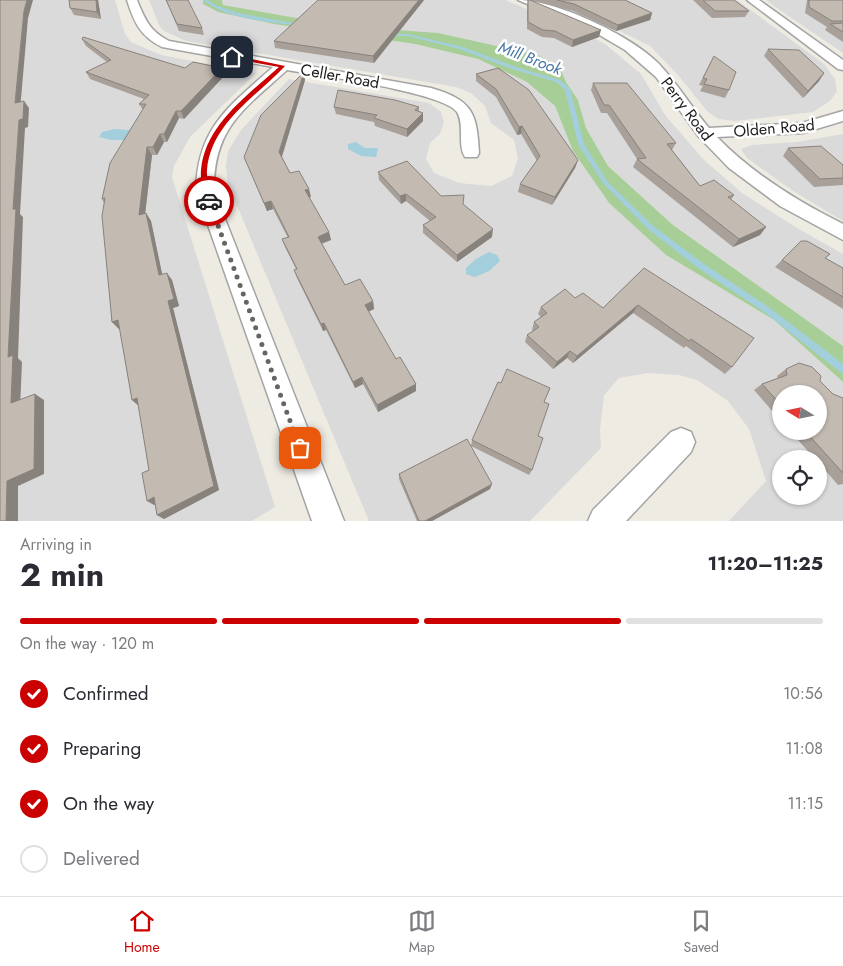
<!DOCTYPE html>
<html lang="en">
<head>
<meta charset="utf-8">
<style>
	:root { --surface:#fff; --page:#f7f7f7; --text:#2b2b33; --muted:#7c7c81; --line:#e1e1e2; --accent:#ca0100 }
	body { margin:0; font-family:Jost,sans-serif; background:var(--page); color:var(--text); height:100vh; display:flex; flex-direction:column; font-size:19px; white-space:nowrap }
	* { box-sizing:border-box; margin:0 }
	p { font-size:16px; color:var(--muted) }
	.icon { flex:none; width:28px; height:28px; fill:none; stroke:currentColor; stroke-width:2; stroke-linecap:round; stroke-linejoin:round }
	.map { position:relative; height:521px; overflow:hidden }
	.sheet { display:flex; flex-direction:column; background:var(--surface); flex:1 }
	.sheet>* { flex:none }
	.needle { width:32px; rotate:280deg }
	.controls { position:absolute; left:772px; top:385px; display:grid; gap:10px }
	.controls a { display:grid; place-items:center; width:55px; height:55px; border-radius:50%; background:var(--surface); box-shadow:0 1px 4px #0004; font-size:25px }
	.pin { position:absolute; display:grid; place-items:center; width:42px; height:42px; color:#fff; margin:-21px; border-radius:10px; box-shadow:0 2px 8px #0006 }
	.courier { position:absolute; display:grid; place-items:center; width:50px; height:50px; margin:-25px; border:4px solid #ca0100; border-radius:50%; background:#fff; color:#222; box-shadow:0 1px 6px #0007 }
	.head em { font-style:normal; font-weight:700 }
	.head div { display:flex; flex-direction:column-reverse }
	.head { display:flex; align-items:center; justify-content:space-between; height:85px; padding:0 20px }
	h1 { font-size:32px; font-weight:700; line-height:38px }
	.bar { display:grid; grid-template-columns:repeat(4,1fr); gap:8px 5px; align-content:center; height:60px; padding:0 20px }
	.bar i { height:6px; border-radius:4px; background:var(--line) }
	.bar .on { background:var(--accent) }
	.bar p { grid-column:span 4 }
	ol { padding:0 20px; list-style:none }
	li { display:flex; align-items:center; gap:15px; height:55px }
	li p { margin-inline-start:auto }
	li .icon { padding:5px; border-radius:50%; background:var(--accent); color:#fff; stroke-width:4 }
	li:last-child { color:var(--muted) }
	li i { width:28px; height:28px; border:2px solid var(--line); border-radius:50% }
	.menu { display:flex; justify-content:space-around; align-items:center; height:70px; border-top:1px solid var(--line); background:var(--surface); font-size:14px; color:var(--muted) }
	.menu a { display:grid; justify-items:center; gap:2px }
	.menu .on { color:var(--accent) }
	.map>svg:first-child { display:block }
</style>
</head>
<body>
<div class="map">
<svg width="843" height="521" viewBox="0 0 843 521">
	<rect width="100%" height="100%" fill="#eeebe3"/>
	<!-- residential -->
	<g fill="#dbdada" fill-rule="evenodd">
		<path d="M0 0H115L125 34 131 42 161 55 256 73 190 137 174 166 172 177 275 507 252 521H0Z"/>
		<path d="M149 0H203V4L344 34 415 44 478 59 528 82 555 106 573 151 609 203 666 255 774 320 843 382V521H729L766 481 749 429 728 401 697 380 679 375 648 373 619 378 604 395 600 430 601 448 530 521H369L228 184 226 167 228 151 241 130 289 79 429 103 441 112 444 122 440 134 430 143 426 159 434 173 459 183 491 186 512 176 518 158 514 140 491 123 485 106 471 93 456 87 186 41 164 31 159 25ZM781 394H819V431H781ZM781 459H819V496H781Z"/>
		<path d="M222 0H505L587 34 605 44 641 74 665 115 704 160 742 193 797 228 843 254V346L673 225 608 166 586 128 578 100 566 82 559 66 261 12 223 5Z"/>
		<path d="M543 0H737L824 64 835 79 837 91 830 101 813 112 735 121 718 119 707 111 678 75 650 46 595 19Z"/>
		<path d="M766 0H843V53L781 11Z"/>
		<path d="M843 134V221L793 191 747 158 741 149 752 145 797 142Z"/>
	</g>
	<!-- forest -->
	<path fill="#a7ce97" d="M203 0H222L223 5 341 26 438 33 537 55 559 66 566 82 578 100 586 128 608 166 673 225 843 346V382L774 320 666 255 609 203 573 151 555 106 527 82 478 59 415 44 274 24 218 12 203 4Z"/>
	<!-- water -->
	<g fill="#a3cfdd">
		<path d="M114 129 129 130 127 140H111L99 137 102 132Z"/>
		<path d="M356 142 365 148H378L376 157 361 156 348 149V144Z"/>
		<path d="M489 252 497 255 500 261 489 271 475 277 466 274V268L476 259Z"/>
	</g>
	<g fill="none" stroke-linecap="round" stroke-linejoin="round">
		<!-- stream -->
		<g fill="#a3cfdd" fill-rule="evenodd">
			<path d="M203 0H208L215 5 238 13 304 25 302 26C271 22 228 20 203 0Z"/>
			<path d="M387 34H408L463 47 516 67 560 80 570 89 584 144 607 181 652 225 704 264 770 308 843 364V373L840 372 764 312 698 268 648 229 603 183 578 144 565 90 556 82 512 69 459 49 408 36H385V34Z"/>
		</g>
		<!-- street casing -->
		<g stroke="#a4a4a4" stroke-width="3">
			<g id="street">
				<path d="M127 0H137C145 20 150 31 169 41L431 88C472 100 477 112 479 153L477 157H465C457 145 465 125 457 112 444 92 315 75 287 70 244 109 213 128 214 191L344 521H312L196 191C197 128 229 106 273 67L162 47C140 36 134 22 127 0Z"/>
				<path d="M518 0C556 0 632 36 659 64 678 84 691 107 709 128L802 123 843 111V121L803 133 717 137C753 174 797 201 843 224V240L780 206 729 168 698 136 656 77 625 50 596 33Z"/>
				<path d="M747 0H759L843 60V70L838 69Z"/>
				<path d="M681 428 691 432 695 442 691 452 626 521H588L593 510 671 432Z"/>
			</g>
		</g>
		<!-- street -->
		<use href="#street" fill="#fff" fill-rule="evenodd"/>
	</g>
	<!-- wall -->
	<g fill="#a8a099">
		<path d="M69 0H98L101 19 74 15 70 8Z"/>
		<path d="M166 0 202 28 204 35 179 31Z"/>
		<path d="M424 0 374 63 275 48 274 41Z"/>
		<path d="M528 0 599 37 572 47 554 38 542 37 527 29V6Z"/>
		<path d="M531 0H625L652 13 650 20 616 31 573 11Z"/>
		<path d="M693 0H734L749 11 745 17 712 18Z"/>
		<path d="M807 0H843V42L825 30 827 27 805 13Z"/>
		<path d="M82 39 185 68 225 75 184 119 179 118 167 142H164L157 155H152L145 214 146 213 151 221 162 274 172 280 179 306 173 308 219 490 164 519 157 515 155 505H154L139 406 132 400 120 329H119L112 322 104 203 102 199 143 110 139 104 144 99 90 79 86 72 107 62 86 46Z"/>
		<path d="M768 49 824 73 819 81 803 98 764 56Z"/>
		<path d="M714 56 729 90 725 98 700 91 703 86 699 85Z"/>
		<path d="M498 68 578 160 575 168 552 205 518 192 520 184 537 161 521 134 517 135 496 97 476 81V74Z"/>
		<path d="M305 80 282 157 290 173 311 197H309L329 232 331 240 322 244 345 285 373 301 374 309 368 311 396 359 416 391 378 412 363 384 355 388 326 330 323 331 297 278 294 270 296 269 285 247 282 239 288 238 273 209 267 211 244 157Z"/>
		<path d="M593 83 676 143 672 150 700 186 734 195 731 200 766 227 760 235 733 247 633 167 637 159 607 113H601L591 90Z"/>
		<path d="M334 107H419V112L423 113V121L407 137 375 126 374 122 336 114Z"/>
		<path d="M788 148 843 165V185L814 187 783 156Z"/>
		<path d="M378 172 463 204 492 237 457 262 423 233V225L430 221 406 201 401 204 379 180Z"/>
		<path d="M825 258 843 268V309L775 267 782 260Z"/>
		<path d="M644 268 732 367 725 374 686 346 684 348 633 313 573 363 567 358 553 369 525 342 527 335 533 331 532 330 534 322 541 317 538 314 541 307 575 298 603 308Z"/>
		<path d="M786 369 820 381 833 394 843 398V484L838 485 819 463V459H815L790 431H819L781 394V421L754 390 762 384 778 378 777 376Z"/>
		<path d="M544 402 532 470 529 475 471 446 472 440Z"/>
		<path d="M399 474 490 489 432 521H417L399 479Z"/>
	</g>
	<!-- shaded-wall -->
	<g fill="#88827d">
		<path d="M27 0H33L28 18 20 110 15 103 24 11Z"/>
		<path d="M96 0H98L101 19 97 12Z"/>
		<path d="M419 0H424L374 63 373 56Z"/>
		<path d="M652 13 650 20 616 31 618 25Z"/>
		<path d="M601 30 599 37 572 47 573 40Z"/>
		<path d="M222 68 225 75 184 119 181 111Z"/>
		<path d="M304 72 305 80 281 159 279 152Z"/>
		<path d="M824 73 819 81 803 98 808 91Z"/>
		<path d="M24 101 29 108 28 127 25 128 20 214 23 217 18 358 22 362 20 409 11 403 8 357 13 209 19 120Z"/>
		<path d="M176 111 179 118 167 142 164 134Z"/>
		<path d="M423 113V121L407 137V129Z"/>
		<path d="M522 126 521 134 517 135 519 127Z"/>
		<path d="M160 134 164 142 157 155 153 147Z"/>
		<path d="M147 147 152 155 144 223 139 215Z"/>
		<path d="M578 160 575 168 552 205 555 197Z"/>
		<path d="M309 189 311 197 307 198 305 190Z"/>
		<path d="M406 194V201L401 204 400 196Z"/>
		<path d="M271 201 273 209 267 211 264 203Z"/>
		<path d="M146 213 151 221 164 283 159 275Z"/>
		<path d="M766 227 760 235 733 247 739 239Z"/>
		<path d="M493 229 492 237 457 262V255Z"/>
		<path d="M329 232 331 240 319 244 318 237Z"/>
		<path d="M167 273 172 280 179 306 173 308 219 490 164 519 157 515 168 301Z"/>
		<path d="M373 301 374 309 366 313 365 305Z"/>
		<path d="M638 305 633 313 573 363 577 356Z"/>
		<path d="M118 320 124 327 119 329 112 322Z"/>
		<path d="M324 323 326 330 323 331 321 324Z"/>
		<path d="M570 351 567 358 553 369 557 362Z"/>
		<path d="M362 377 363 384 355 388 353 382Z"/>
		<path d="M416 384V391L378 412 377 405Z"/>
		<path d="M35 394 44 400V474L18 486V521H6L7 481Z"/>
		<path d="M137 398 139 406 132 400Z"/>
		<path d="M492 484 490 489 432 521H425Z"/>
		<path d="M154 497 161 502 154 505 147 501Z"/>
	</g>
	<!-- building -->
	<g fill="#c3bab2" stroke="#88827d">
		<path d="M0 0H27L24 11 15 103 24 101 23 119 19 120 13 209H16L8 357 13 355 11 403 35 394 34 469 7 481 6 521H0Z"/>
		<path d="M69 0H96L97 12 70 8Z"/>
		<path d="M166 0H188L202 28 177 24Z"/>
		<path d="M318 0H419L373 56 274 41Z"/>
		<path d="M528 0H530L601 30 573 40 555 31 543 30 528 22Z"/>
		<path d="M557 0H625L652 13 618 25 574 4Z"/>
		<path d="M703 0H734L749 11H715Z"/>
		<path d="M809 0H843V21H832L809 7Z"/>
		<path d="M843 23V32L830 24Z"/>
		<path d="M83 37 185 68 193 62 222 68 181 111H176L164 134H160L153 147H147L139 215 146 213 159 275 167 273 174 299 168 301 214 486 157 515 154 497 147 501 142 473 149 470 137 398 132 400 118 320 112 322 102 216 105 198 102 199 110 163 146 104H139L149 95 86 72 111 60 82 39Z"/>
		<path d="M768 49 799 50 824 73 808 91Z"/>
		<path d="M714 56 736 72 729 90 704 84 707 79 703 78Z"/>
		<path d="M498 68 529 90 578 160 555 197 520 184 540 156 522 126 519 127 496 89 476 74Z"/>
		<path d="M304 72 279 152 290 173 299 171 309 189 305 190 329 232 318 237 345 285 360 279 373 301 365 305 396 359 400 357 416 384 377 405 362 377 353 382 324 323 321 324 294 270 297 269 282 239 289 237 271 201 264 203 244 157 261 115Z"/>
		<path d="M593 83H627L676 143 667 144 700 186 714 180 734 195 728 197 766 227 739 239 637 159 646 158 609 105H604Z"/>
		<path d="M338 90 395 100 419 107 415 110 423 113 407 129 374 118 377 115 334 107Z"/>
		<path d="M821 146 843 165V178L820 179 788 148Z"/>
		<path d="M407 161 441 196 464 195 463 204 493 229 457 255 423 225 436 217 406 194 400 196 378 172Z"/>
		<path d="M801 241H807L830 254 825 258 843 268V297L782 260Z"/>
		<path d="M644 268 754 338 732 367 691 339 689 341 638 305 577 356 570 351 557 362 527 335 539 327 534 322 547 313 541 307 565 289 575 298 583 293 603 308Z"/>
		<path d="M799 363 812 367 821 376 820 381 833 394 843 398V473L805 431H819V394H781V405L762 384 787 375 786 369Z"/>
		<path d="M507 369 550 388 544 402 549 404 538 436 543 438 532 470 472 440 498 382 501 383Z"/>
		<path d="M467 439 492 484 425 521H419L399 474Z"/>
	</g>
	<!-- route -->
	<path fill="#ca0100" d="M232 55 285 66C256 97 211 123 207 170 206 179 211 191 213 201L209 203 205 201C204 191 200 179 201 170 205 125 248 95 279 67L230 58Z"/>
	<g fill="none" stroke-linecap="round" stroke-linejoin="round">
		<!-- done -->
		<path stroke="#666562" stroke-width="5" stroke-dasharray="0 9" d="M209 201 300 448"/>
	</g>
	<g text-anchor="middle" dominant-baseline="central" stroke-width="5" stroke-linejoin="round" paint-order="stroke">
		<!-- far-water labels -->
		<g font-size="16" font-style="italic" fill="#4676a5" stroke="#fff">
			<text transform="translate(530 58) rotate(21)">Mill Brook</text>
		</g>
		<!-- far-street labels -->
		<g font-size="16" fill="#1d1d1d" stroke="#fff">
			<text transform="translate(340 76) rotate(10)">Celler Road</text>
			<text transform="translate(687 109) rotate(53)">Perry Road</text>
			<text transform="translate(774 128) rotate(-5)">Olden Road</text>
		</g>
	</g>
</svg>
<div class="controls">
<a><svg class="needle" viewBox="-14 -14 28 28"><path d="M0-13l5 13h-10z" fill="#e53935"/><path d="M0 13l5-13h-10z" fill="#7c7c81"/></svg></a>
<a><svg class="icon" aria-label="locate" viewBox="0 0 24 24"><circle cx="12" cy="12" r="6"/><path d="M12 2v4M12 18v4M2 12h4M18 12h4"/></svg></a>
</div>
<div class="pin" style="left:300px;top:448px;background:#ea580c"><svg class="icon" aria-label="bag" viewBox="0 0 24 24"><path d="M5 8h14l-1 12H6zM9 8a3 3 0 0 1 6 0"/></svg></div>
<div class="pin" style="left:232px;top:57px;background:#1f2937"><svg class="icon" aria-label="home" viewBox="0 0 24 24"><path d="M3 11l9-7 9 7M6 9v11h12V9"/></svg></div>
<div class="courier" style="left:209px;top:201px"><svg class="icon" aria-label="car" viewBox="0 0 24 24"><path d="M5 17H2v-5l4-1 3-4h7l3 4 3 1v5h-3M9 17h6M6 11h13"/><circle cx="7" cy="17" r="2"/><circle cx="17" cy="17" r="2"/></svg></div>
</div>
<section class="sheet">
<div class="head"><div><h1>2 min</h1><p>Arriving in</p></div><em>11:20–11:25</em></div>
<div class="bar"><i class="on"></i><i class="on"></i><i class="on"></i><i></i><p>On the way · 120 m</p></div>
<ol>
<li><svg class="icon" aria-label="check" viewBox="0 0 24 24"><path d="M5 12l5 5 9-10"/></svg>Confirmed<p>10:56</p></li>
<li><svg class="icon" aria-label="check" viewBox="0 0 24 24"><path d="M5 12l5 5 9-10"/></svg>Preparing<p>11:08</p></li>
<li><svg class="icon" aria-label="check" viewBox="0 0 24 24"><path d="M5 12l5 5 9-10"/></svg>On the way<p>11:15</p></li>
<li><i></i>Delivered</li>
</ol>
</section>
<nav class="menu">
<a class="on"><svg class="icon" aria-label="home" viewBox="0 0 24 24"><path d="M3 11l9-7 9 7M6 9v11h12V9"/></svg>Home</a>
<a><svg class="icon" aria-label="map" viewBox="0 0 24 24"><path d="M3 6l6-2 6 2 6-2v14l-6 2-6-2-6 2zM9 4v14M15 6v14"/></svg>Map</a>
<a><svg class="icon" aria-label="saved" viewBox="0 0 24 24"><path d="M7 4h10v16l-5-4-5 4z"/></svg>Saved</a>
</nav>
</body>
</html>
